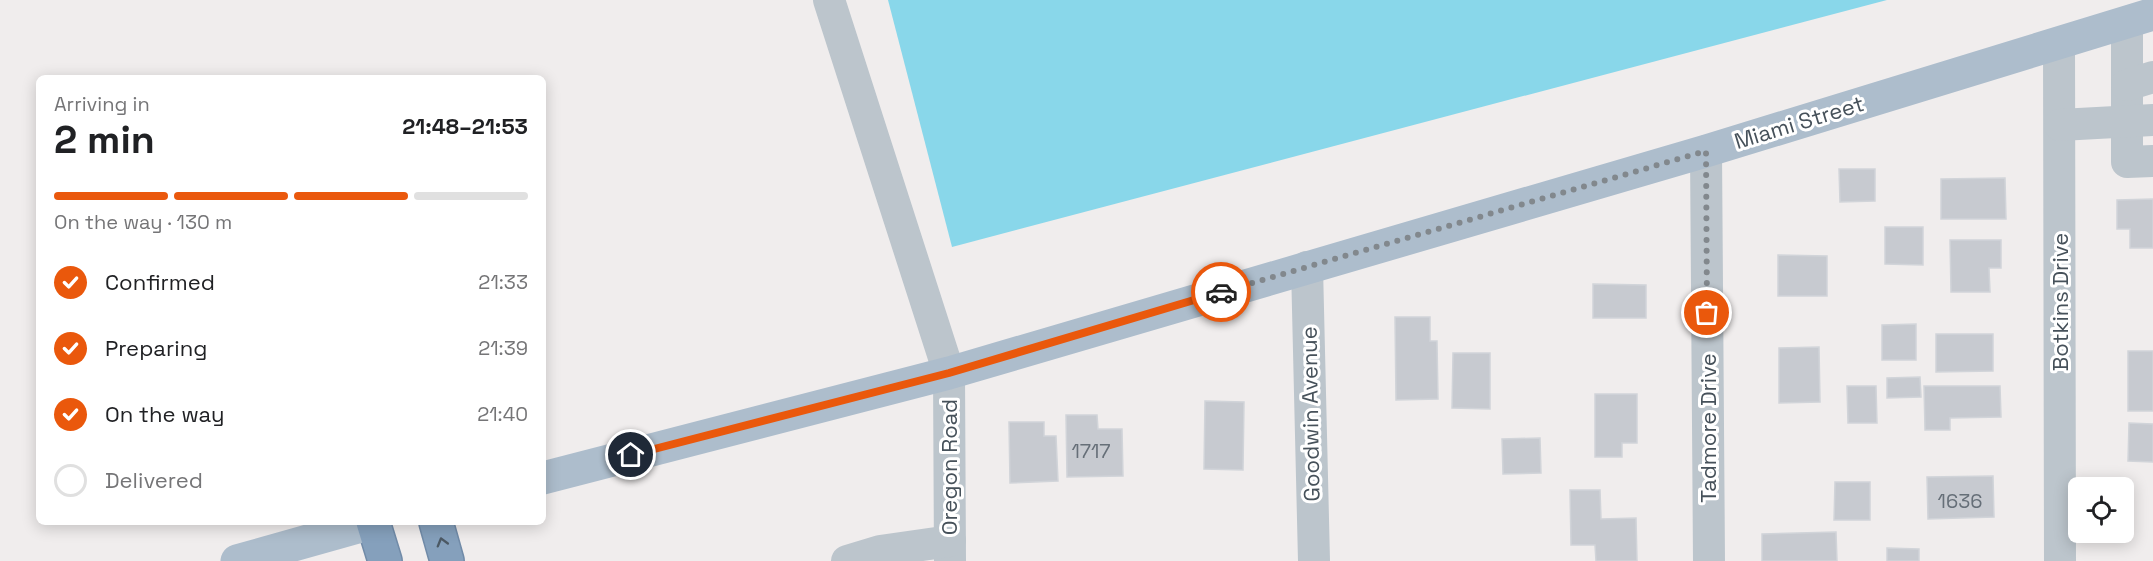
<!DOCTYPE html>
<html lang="en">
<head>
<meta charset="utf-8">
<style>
	:root { --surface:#fff; --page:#f6f6f6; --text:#202124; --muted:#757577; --line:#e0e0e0; --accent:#ea580c }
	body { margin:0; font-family:"Space Grotesk",sans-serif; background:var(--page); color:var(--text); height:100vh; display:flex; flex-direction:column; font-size:22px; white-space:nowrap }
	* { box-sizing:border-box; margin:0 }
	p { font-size:20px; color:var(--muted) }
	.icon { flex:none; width:33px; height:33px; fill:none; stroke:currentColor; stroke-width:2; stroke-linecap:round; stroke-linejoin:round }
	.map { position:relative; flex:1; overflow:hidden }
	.details { position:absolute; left:36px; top:75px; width:510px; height:450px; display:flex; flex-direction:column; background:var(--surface); border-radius:9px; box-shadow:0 3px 15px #0003 }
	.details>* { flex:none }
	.buttons { position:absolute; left:2068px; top:477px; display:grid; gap:12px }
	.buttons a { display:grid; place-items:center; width:66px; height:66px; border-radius:9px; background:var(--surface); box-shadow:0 3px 15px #0003; font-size:30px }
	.pin { position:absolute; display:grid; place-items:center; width:51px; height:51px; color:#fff; margin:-26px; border:3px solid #fff; border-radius:50%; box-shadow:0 2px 6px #0007 }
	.courier { position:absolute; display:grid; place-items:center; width:60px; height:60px; margin:-30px; border:4px solid #ea580c; border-radius:50%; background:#fff; color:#222; box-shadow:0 2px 8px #0007 }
	.overview em { font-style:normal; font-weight:600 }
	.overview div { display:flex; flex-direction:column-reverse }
	.overview { display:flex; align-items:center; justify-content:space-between; height:102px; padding:0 18px }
	h1 { font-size:39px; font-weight:600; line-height:45px }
	.bar { display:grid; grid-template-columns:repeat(4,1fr); gap:9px 6px; align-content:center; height:72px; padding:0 18px }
	.bar i { height:8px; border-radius:4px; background:var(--line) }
	.bar .active { background:var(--accent) }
	.bar p { grid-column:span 4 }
	ol { padding:0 18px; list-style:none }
	li { display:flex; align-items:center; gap:18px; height:66px }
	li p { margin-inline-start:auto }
	li .icon { padding:6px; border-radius:50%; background:var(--accent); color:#fff; stroke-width:4 }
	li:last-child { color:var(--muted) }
	li i { width:33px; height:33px; border:3px solid var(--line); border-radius:50% }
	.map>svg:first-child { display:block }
</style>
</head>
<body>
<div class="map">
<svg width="2153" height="561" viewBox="0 0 2153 561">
	<rect width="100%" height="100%" fill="#f0eded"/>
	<!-- water -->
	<path fill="#89d7ea" d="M888 0H1887L952 247Z"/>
	<!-- building -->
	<g fill="#c7cad0" stroke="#d1d4d9" stroke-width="1.5">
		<path d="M1839 169H1875V201L1840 202Z"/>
		<path d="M2005 178 2006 219H1941V179Z"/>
		<path d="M2153 199V248H2130V229H2117V200Z"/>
		<path d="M1885 227H1923V265L1885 264Z"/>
		<path d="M1950 240H2001V268H1989L1990 292H1951Z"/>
		<path d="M1778 255 1827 256V296H1778Z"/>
		<path d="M1593 284 1646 285V318H1593Z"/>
		<path d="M1395 317H1430V341H1437L1438 399 1396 400Z"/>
		<path d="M1916 324V360H1882V325Z"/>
		<path d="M1936 334H1993V371L1936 372Z"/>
		<path d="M1819 347 1820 402 1779 403V348Z"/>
		<rect x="2128" y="351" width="25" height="60"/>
		<path d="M1453 353H1490V409L1452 408Z"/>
		<path d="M1920 377 1921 397 1887 398V378Z"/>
		<path d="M1847 386H1876L1877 423H1848Z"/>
		<path d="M1924 386H2000L2001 417 1950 418V430H1925Z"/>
		<path d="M1595 394H1637V443H1622V457H1595Z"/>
		<path d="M1205 401 1244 402 1243 470 1204 469Z"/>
		<path d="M1066 415H1097L1098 429H1122L1123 476 1067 477Z"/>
		<path d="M1009 422H1044V436H1056L1058 481 1010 483Z"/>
		<path d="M2129 423 2153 424V462L2128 461Z"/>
		<path d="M1540 438 1541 473 1503 474 1502 439Z"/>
		<path d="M1993 476 1994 517 1928 519 1927 477Z"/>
		<path d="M1835 482H1870V520H1834Z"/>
		<path d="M1570 490H1600L1601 519 1636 518 1637 561H1596L1595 545H1571Z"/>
		<path d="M1836 532 1837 561H1762V534Z"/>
		<path d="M1887 548 1919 549V561H1887Z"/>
	</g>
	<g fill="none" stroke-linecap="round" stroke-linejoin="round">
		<!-- highway casing -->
		<g stroke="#718ba8" stroke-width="36">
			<g id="highway">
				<path d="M373 522 385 561"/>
				<path d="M436 522 447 561"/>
			</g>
		</g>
		<!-- minor -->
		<g stroke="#bcc5cc" stroke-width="32">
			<path d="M829 0 949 373 950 561"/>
			<path d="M2127 22V162L2153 161"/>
			<path d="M2059 43 2060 561"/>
			<path d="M2127 85 2153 77"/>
			<path d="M2060 125 2153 120"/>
			<path d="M1706 151 1709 561"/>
			<path d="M1307 267 1314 561"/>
			<path d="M847 561 880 551 950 541"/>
		</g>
		<!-- major -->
		<g stroke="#adbdcc" stroke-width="33">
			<path d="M543 478 949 373 1706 151 2153 14"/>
			<path d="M237 561 375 522"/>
		</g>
		<!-- highway -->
		<use href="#highway" stroke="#85a0bc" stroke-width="33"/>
	</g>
	<!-- one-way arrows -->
	<defs><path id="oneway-chevron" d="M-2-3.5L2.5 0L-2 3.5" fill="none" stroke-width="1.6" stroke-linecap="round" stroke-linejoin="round" transform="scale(1.5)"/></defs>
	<use stroke="#4c5964" href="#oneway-chevron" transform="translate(442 542) rotate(-106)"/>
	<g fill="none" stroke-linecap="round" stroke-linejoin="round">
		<!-- done -->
		<path stroke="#82888d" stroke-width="6" stroke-dasharray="0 10.8" d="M1221 292 1706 151 1707 313"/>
		<!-- route -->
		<path stroke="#ea580c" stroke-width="8" d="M631 455 949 373 1221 292"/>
	</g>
	<g text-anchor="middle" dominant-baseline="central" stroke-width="6" stroke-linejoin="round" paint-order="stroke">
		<!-- number labels -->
		<g font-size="20" fill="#666f78">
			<text x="1091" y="451">1717</text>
			<text x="1960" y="501">1636</text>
		</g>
		<!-- street labels -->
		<g font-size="22" fill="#46515a" stroke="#fff">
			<text transform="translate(1799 122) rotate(-17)">Miami Street</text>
			<text transform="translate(2060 302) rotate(-90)">Botkins Drive</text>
			<text transform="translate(1310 414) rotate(-91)">Goodwin Avenue</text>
			<text transform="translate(1708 428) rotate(-90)">Tadmore Drive</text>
			<text transform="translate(949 467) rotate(-90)">Oregon Road</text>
		</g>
	</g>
</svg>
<div class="buttons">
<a><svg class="icon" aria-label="locate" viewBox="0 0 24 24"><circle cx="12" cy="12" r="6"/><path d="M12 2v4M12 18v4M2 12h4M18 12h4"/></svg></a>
</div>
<div class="pin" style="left:1707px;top:313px;background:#ea580c"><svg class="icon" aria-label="bag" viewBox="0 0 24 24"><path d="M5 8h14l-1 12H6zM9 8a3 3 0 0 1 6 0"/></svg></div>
<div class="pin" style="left:631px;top:455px;background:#1f2937"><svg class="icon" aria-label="home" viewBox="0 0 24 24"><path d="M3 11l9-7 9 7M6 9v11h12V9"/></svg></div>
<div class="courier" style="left:1221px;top:292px"><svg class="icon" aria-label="car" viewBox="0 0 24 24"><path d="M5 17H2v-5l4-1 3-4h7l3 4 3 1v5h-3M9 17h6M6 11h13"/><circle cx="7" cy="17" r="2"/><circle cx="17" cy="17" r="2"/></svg></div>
<section class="details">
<div class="overview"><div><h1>2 min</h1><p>Arriving in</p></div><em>21:48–21:53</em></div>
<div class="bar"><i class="active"></i><i class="active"></i><i class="active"></i><i></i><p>On the way · 130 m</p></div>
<ol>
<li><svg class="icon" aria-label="check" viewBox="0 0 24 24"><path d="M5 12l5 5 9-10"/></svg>Confirmed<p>21:33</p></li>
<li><svg class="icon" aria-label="check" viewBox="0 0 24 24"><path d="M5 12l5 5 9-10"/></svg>Preparing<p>21:39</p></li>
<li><svg class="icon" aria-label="check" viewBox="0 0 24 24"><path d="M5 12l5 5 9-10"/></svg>On the way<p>21:40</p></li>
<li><i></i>Delivered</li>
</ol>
</section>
</div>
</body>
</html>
